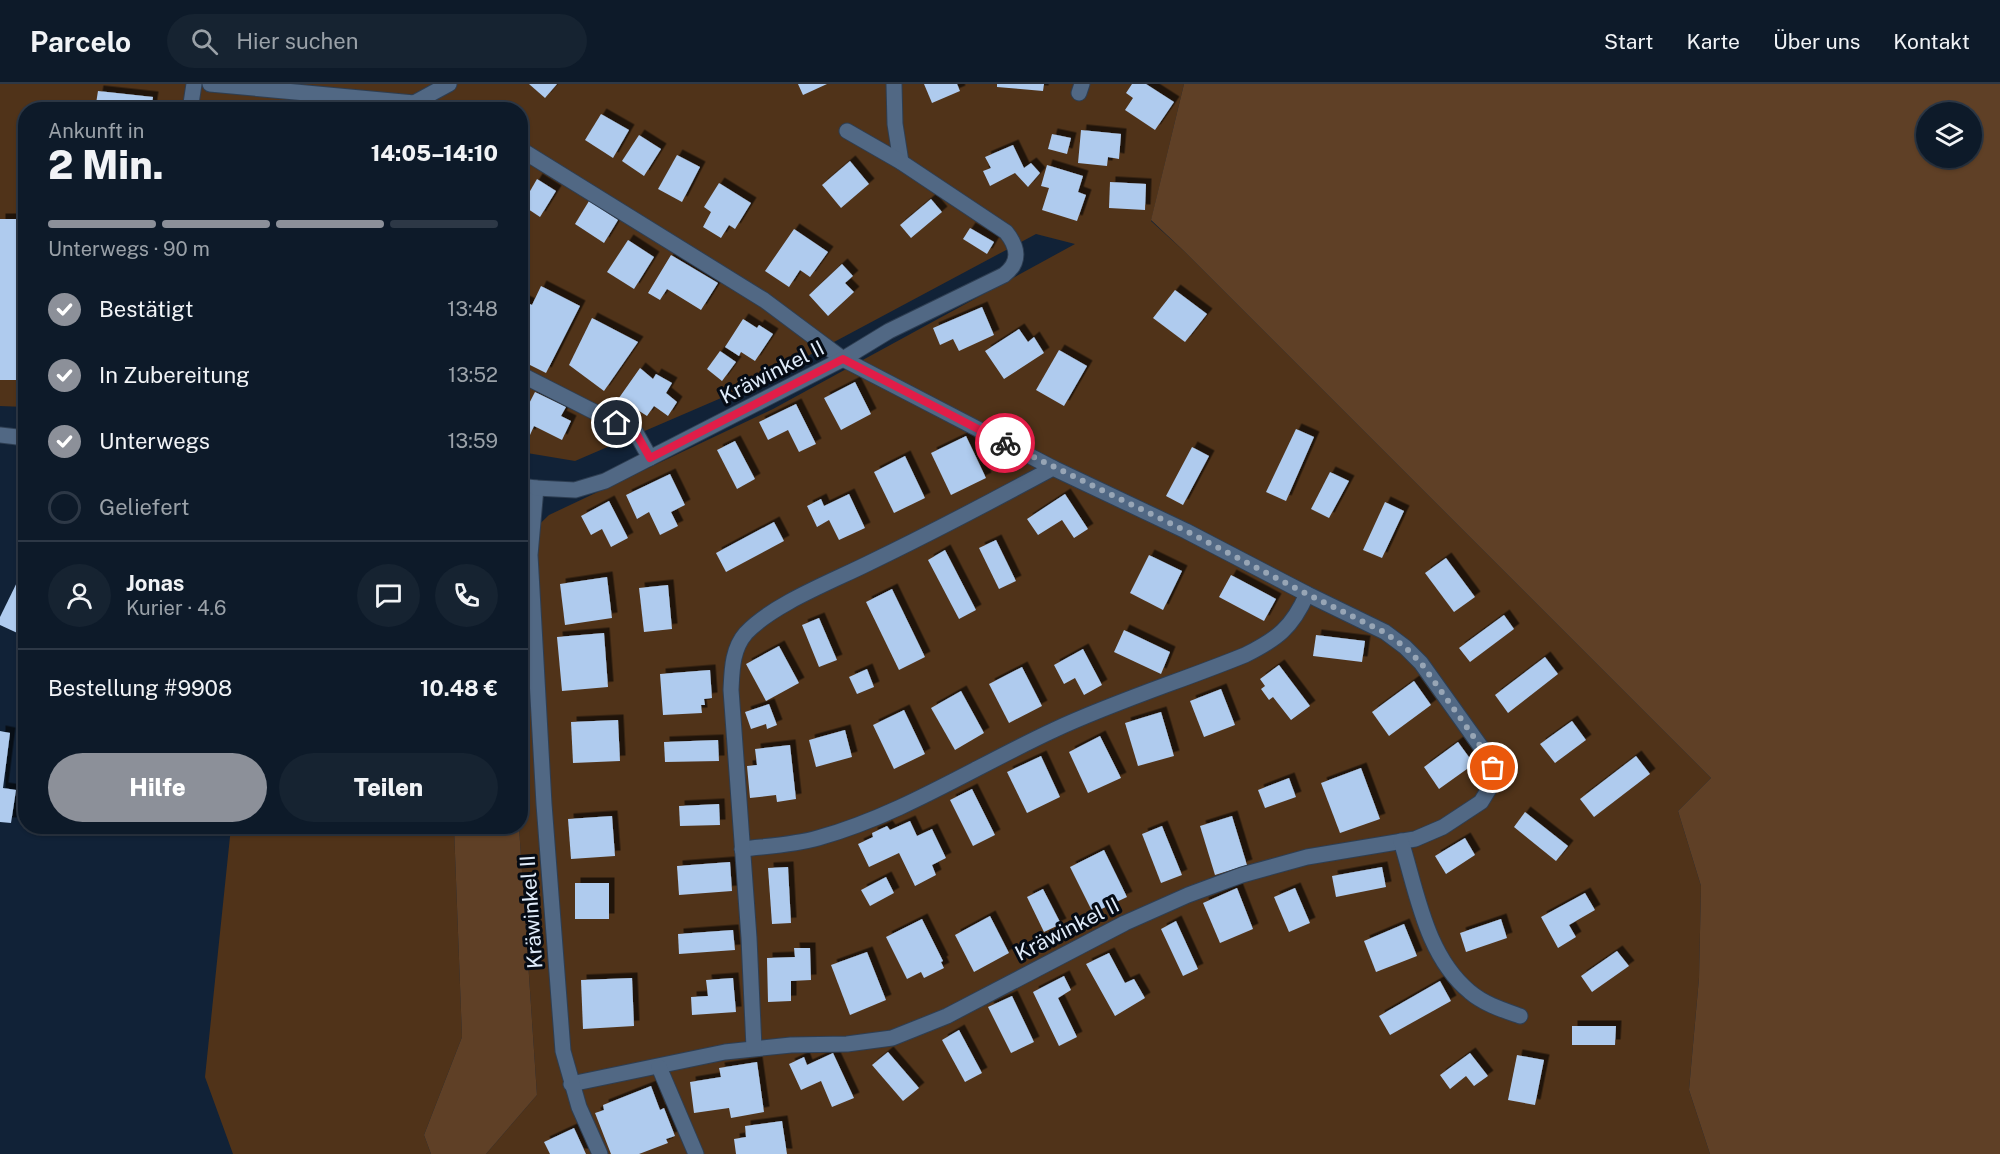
<!DOCTYPE html>
<html lang="de">
<head>
<meta charset="utf-8">
<style>
	:root { --surface:#0d1a29; --page:#162331; --text:#f1f3f6; --muted:#9aa1a8; --line:#2d3846; --accent:#8c9099 }
	body { margin:0; font-family:"Public Sans",sans-serif; background:var(--page); color:var(--text); height:100vh; display:flex; flex-direction:column; font-size:22px; white-space:nowrap }
	* { box-sizing:border-box; margin:0 }
	p { font-size:20px; color:var(--muted) }
	.icon { flex:none; width:33px; height:33px; fill:none; stroke:currentColor; stroke-width:2; stroke-linecap:round; stroke-linejoin:round }
	.map { position:relative; flex:1; overflow:hidden }
	.sheet { position:absolute; left:18px; top:18px; width:510px; height:732px; display:flex; flex-direction:column; background:var(--surface); border-radius:24px; box-shadow:0 2px 4px #0004,0 0 0 2px var(--line) }
	.sheet>* { flex:none }
	.buttons { position:absolute; left:1916px; top:18px; display:grid; gap:12px }
	.buttons a { display:grid; place-items:center; width:66px; height:66px; border-radius:50%; background:var(--surface); box-shadow:0 2px 4px #0004,0 0 0 2px var(--line); font-size:30px }
	.pin { position:absolute; display:grid; place-items:center; width:51px; height:51px; color:#fff; margin:-26px; border:3px solid #fff; border-radius:50%; box-shadow:0 2px 6px #0007 }
	.courier { position:absolute; display:grid; place-items:center; width:60px; height:60px; margin:-30px; border:4px solid #e11d48; border-radius:50%; background:#fff; color:#222; box-shadow:0 2px 8px #0007 }
	.head em { font-style:normal; font-weight:800 }
	.head div { display:flex; flex-direction:column-reverse }
	.head { display:flex; align-items:center; justify-content:space-between; height:102px; padding:0 30px }
	h1 { font-size:39px; font-weight:800; line-height:45px }
	.bar { display:grid; grid-template-columns:repeat(4,1fr); gap:9px 6px; align-content:center; height:72px; padding:0 30px }
	.bar i { height:8px; border-radius:4px; background:var(--line) }
	.bar .active { background:var(--accent) }
	.bar p { grid-column:span 4 }
	.line { display:flex; align-items:center; gap:15px; padding:0 30px; border-top:2px solid var(--line) }
	.line div { flex:1 }
	.round { display:grid; place-items:center; flex:none; width:63px; height:63px; border-radius:32px; background:var(--page) }
	ol { padding:0 30px; list-style:none }
	li { display:flex; align-items:center; gap:18px; height:66px }
	li p { margin-inline-start:auto }
	li .icon { padding:6px; border-radius:50%; background:var(--accent); color:#fff; stroke-width:4 }
	li:last-child { color:var(--muted) }
	li i { width:33px; height:33px; border:3px solid var(--line); border-radius:50% }
	.action { display:flex; gap:12px; margin-top:auto; padding:12px 30px }
	.action a { flex:1; height:69px; border-radius:36px; background:var(--accent); color:#fff; font-size:24px; font-weight:800; line-height:69px; text-align:center }
	.action a+a { background:var(--page); color:var(--text) }
	header { display:flex; align-items:center; gap:36px; box-sizing:border-box; height:84px; padding:0 30px; background:var(--surface); border-bottom:2px solid var(--line) }
	header strong { font-size:28px }
	nav { display:flex; gap:33px; margin-inline-start:auto; font-size:21px }
	.search { width:420px; height:54px; background:var(--page); display:flex; align-items:center; gap:15px; box-sizing:border-box; padding:0 21px; border-radius:33px; color:var(--muted); font-size:22px }
	.map>svg:first-child { display:block }
</style>
</head>
<body>
<header>
<strong>Parcelo</strong>
<div class="search"><svg class="icon" aria-label="search" viewBox="0 0 24 24"><circle cx="10" cy="10" r="6"/><path d="M15 15l6 6"/></svg>Hier suchen</div>
<nav><a>Start</a><a>Karte</a><a>Über uns</a><a>Kontakt</a></nav>
</header>
<div class="map">
<svg width="2000" height="1070" viewBox="0 0 2000 1070">
	<defs>
		<filter id="shadow"><feDropShadow dx="5.5" dy="-5.5" stdDeviation="0" flood-color="#0009"/></filter>
	</defs>
	<rect width="100%" height="100%" fill="#112237"/>
	<!-- green -->
	<g fill="#503319">
		<path d="M0 0H1184L1151 137 1184 167 1711 694 1678 727 1701 802 1699 894 1689 1006 1710 1070H486L537 1011 519 743 520 742 521 458 549 431 773 325 1075 160 1036 150 763 296 575 377 521 368 520 26H26L25 323 0 322Z"/>
		<path d="M231 743H454L462 953 424 1051 431 1070H233L205 993Z"/>
	</g>
	<!-- forest -->
	<g fill="#5f4026" fill-rule="evenodd">
		<path d="M1184 0H2000V1070H1710L1689 1006 1699 894 1701 802 1678 727 1711 694 1184 167 1151 136ZM1926 28H1971V74H1926Z"/>
		<path d="M454 743H519L537 1011 486 1070H431L424 1051 462 953Z"/>
	</g>
	<!-- building -->
	<g fill="#afcbee" filter="url(#shadow)">
		<path d="M529 0H557L545 14Z"/>
		<path d="M798 0H827L803 11Z"/>
		<path d="M924 0H957L960 7 932 19Z"/>
		<path d="M997 0H1044L1043 7 997 3Z"/>
		<path d="M1132 0H1146L1174 18 1155 46 1125 26 1133 14 1126 9Z"/>
		<path d="M98 7 153 13 151 26H95Z"/>
		<path d="M601 30 629 46 613 74 585 56Z"/>
		<path d="M1081 46 1121 50 1119 75 1108 73 1107 82 1078 79Z"/>
		<path d="M1052 50 1071 54 1067 70 1048 65Z"/>
		<path d="M639 51 661 65 644 92 622 77Z"/>
		<path d="M1013 61 1024 84 1031 79 1040 89 1028 103 1015 89 990 102 983 87 991 84 985 73Z"/>
		<path d="M677 71 700 83 682 118 658 105Z"/>
		<path d="M850 77 869 100 841 124 822 101Z"/>
		<path d="M1047 81 1083 92 1078 108 1086 111 1077 137 1042 126 1049 104 1041 102Z"/>
		<path d="M537 95 556 107 540 133 522 121Z"/>
		<path d="M1110 98 1146 100 1145 126 1109 124Z"/>
		<path d="M719 99 751 119 735 145 729 141 721 154 703 143 711 128 704 123Z"/>
		<path d="M931 115 942 128 911 154 900 141Z"/>
		<path d="M589 117 618 136 604 159 575 140Z"/>
		<rect x="0" y="135" width="26" height="161"/>
		<path d="M970 144 994 158 987 170 963 155Z"/>
		<path d="M794 145 828 168 810 193 800 186 789 203 765 187Z"/>
		<path d="M628 156 654 173 634 205 607 188Z"/>
		<path d="M671 171 718 199 701 226 667 205 660 216 648 209Z"/>
		<path d="M842 180 853 192 845 199 854 208 828 232 809 211Z"/>
		<path d="M541 202 580 222 546 289 520 276V215L532 221Z"/>
		<path d="M1175 206 1207 230 1185 258 1153 234Z"/>
		<path d="M982 223 994 251 959 267 953 255 940 261 933 244Z"/>
		<path d="M592 234 638 258 604 307 569 281Z"/>
		<path d="M743 235 757 244 759 241 773 250 755 277 741 268 739 272 725 263Z"/>
		<path d="M1019 245 1028 258 1034 253 1044 269 1004 295 985 267Z"/>
		<path d="M1059 266 1087 282 1064 322 1036 306Z"/>
		<path d="M720 267 736 278 722 297 707 285Z"/>
		<path d="M640 284 653 295 656 290 672 299 666 309 677 318 668 332 654 322 647 332 633 323 630 330 614 321Z"/>
		<path d="M855 298 871 330 841 346 824 314Z"/>
		<path d="M535 308 566 323 561 332 571 337 562 356 534 342 530 351 520 346V337Z"/>
		<path d="M796 320 816 360 799 368 788 346 768 356 759 338Z"/>
		<path d="M1296 345 1314 353 1286 417 1266 408Z"/>
		<path d="M966 352 986 394 951 411 931 369Z"/>
		<path d="M735 357 755 395 737 405 717 366Z"/>
		<path d="M1192 363 1209 372 1183 421 1166 412Z"/>
		<path d="M905 372 925 414 894 429 874 388Z"/>
		<path d="M1330 388 1349 397 1329 434 1311 425Z"/>
		<path d="M670 390 685 421 671 428 678 442 660 451 649 428 637 435 626 411Z"/>
		<path d="M849 410 865 444 839 456 829 436 817 443 807 422 821 415 824 422Z"/>
		<path d="M1065 410 1088 445 1074 454 1062 436 1038 451 1027 435Z"/>
		<path d="M609 417 628 454 611 463 602 445 591 451 581 432Z"/>
		<path d="M1385 418 1404 427 1382 474 1363 466Z"/>
		<path d="M774 438 784 457 726 488 716 469Z"/>
		<path d="M996 456 1016 497 999 505 979 464Z"/>
		<path d="M945 466 976 526 959 535 928 476Z"/>
		<path d="M1149 471 1182 487 1163 526 1130 509Z"/>
		<path d="M1446 474 1475 513 1454 528 1425 489Z"/>
		<path d="M26 480V553L0 541V533Z"/>
		<path d="M1231 491 1276 515 1264 537 1219 513Z"/>
		<path d="M607 493 612 534 565 541 560 500Z"/>
		<path d="M668 501 672 545 644 548 639 504Z"/>
		<path d="M892 505 925 573 899 586 866 518Z"/>
		<path d="M1504 531 1514 545 1470 578 1459 564Z"/>
		<path d="M819 534 837 576 819 583 802 541Z"/>
		<path d="M1124 546 1170 568 1161 590 1114 568Z"/>
		<path d="M604 549 608 603 562 607 557 553Z"/>
		<path d="M1316 551 1365 557 1362 578 1313 572Z"/>
		<path d="M779 562 799 599 766 617 746 580Z"/>
		<path d="M1083 565 1102 601 1084 611 1075 594 1064 600 1054 581Z"/>
		<path d="M1545 573 1558 590 1508 629 1495 611Z"/>
		<path d="M1279 581 1310 622 1291 636 1273 613 1269 616 1261 605 1265 602 1260 595Z"/>
		<path d="M1022 583 1042 622 1009 639 989 600Z"/>
		<path d="M867 585 874 603 857 610 849 593Z"/>
		<path d="M710 586 712 614 704 615 705 621H701L702 629 663 631 660 590Z"/>
		<path d="M1414 597 1431 621 1389 652 1372 628Z"/>
		<path d="M1221 605 1235 641 1204 653 1190 617Z"/>
		<path d="M961 607 984 649 955 666 931 624Z"/>
		<path d="M769 620 777 641 767 645 766 640 751 645 745 628Z"/>
		<path d="M904 626 925 670 894 685 873 641Z"/>
		<path d="M1161 628 1174 672 1138 682 1125 639Z"/>
		<path d="M618 636 620 677 573 679 571 638Z"/>
		<path d="M1572 637 1586 656 1555 679 1540 660Z"/>
		<path d="M845 646 852 673 816 683 809 656Z"/>
		<path d="M0 647 10 649 3 704 16 706 11 739 0 738Z"/>
		<path d="M1100 652 1121 694 1088 709 1069 668Z"/>
		<path d="M718 656 719 677 665 678 664 658Z"/>
		<path d="M1458 658 1474 680 1439 705 1424 683Z"/>
		<path d="M790 661 796 715 777 718 776 711 750 714 747 682 757 681 755 665Z"/>
		<path d="M1041 672 1060 713 1027 729 1007 688Z"/>
		<path d="M1636 672 1650 690 1594 733 1580 715Z"/>
		<path d="M1361 684 1380 735 1340 749 1321 699Z"/>
		<path d="M1289 694 1296 713 1265 724 1258 706Z"/>
		<path d="M972 705 995 751 973 762 950 716Z"/>
		<path d="M719 720 720 741 680 742 679 722Z"/>
		<path d="M1525 728 1568 762 1556 777 1514 743Z"/>
		<path d="M612 732 615 772 571 775 568 735Z"/>
		<path d="M1232 732 1247 781 1215 791 1200 742Z"/>
		<path d="M910 737 917 752 932 745 946 774 932 781 936 791 915 802 899 769 869 783 858 760 873 753 872 749 887 742 890 746Z"/>
		<path d="M1162 742 1182 791 1161 799 1142 750Z"/>
		<path d="M1465 754 1475 771 1446 790 1435 772Z"/>
		<path d="M1104 766 1127 813 1093 829 1070 783Z"/>
		<path d="M730 778 732 807 679 811 677 782Z"/>
		<path d="M788 783 791 839 772 840 768 784Z"/>
		<path d="M1382 783 1386 803 1336 813 1332 792Z"/>
		<path d="M886 793 894 809 870 822 861 806Z"/>
		<rect x="575" y="799" width="34" height="36"/>
		<path d="M1237 804 1253 845 1220 859 1203 819Z"/>
		<path d="M1295 804 1310 839 1289 848 1274 813Z"/>
		<path d="M1043 805 1061 840 1044 848 1027 813Z"/>
		<path d="M1585 809 1595 826 1569 841 1576 853 1558 864 1541 833Z"/>
		<path d="M990 832 1009 869 974 888 955 851Z"/>
		<path d="M922 835 943 877 941 878 944 884 924 894 921 888 907 895 886 853Z"/>
		<path d="M1501 835 1507 854 1466 868 1460 849Z"/>
		<path d="M1176 837 1198 885 1183 892 1161 845Z"/>
		<path d="M1404 840 1417 872 1376 888 1364 857Z"/>
		<path d="M733 846 735 866 679 870 678 850Z"/>
		<path d="M794 864H810L811 896 791 897V917L768 918 767 874 795 873Z"/>
		<path d="M1617 867 1629 882 1592 908 1581 892Z"/>
		<path d="M867 868 886 916 850 931 831 881Z"/>
		<path d="M1109 869 1125 899 1134 895 1145 914 1115 932 1086 880Z"/>
		<path d="M1064 892 1071 906 1058 914 1077 953 1059 962 1033 908Z"/>
		<path d="M632 894 634 942 583 945 581 896Z"/>
		<path d="M733 894 736 928 692 931 691 913 708 912 706 896Z"/>
		<path d="M1440 897 1451 917 1390 951 1379 932Z"/>
		<path d="M1012 912 1034 958 1011 969 988 923Z"/>
		<path d="M1572 942H1616L1615 961H1572Z"/>
		<path d="M959 946 982 989 965 998 942 956Z"/>
		<path d="M888 968 919 1004 903 1017 872 981Z"/>
		<path d="M833 969 854 1014 832 1023 821 997 801 1006 789 980 804 973 807 981Z"/>
		<path d="M1470 969 1488 992 1474 1002 1466 992 1450 1005 1440 991Z"/>
		<path d="M1517 971 1544 976 1535 1021 1508 1016Z"/>
		<path d="M757 978 764 1028 731 1034 729 1024 694 1029 690 998 721 993 719 984Z"/>
		<path d="M651 1002 660 1026 664 1024 675 1052 666 1055 668 1059 639 1070H611L595 1029 604 1026 603 1021Z"/>
		<path d="M782 1037 787 1070H736L734 1055 746 1053 745 1042Z"/>
		<path d="M574 1044 586 1070H550L544 1058Z"/>
	</g>
	<g fill="none" stroke-linecap="round" stroke-linejoin="round">
		<!-- lane casing -->
		<g stroke="#2e3e52" stroke-width="17">
			<g id="lane">
				<path d="M210 0 414 19 435 26"/>
				<path d="M894 0 895 40 901 78"/>
				<path d="M1079 9 1082 0"/>
				<path d="M414 19 449 0"/>
				<path d="M190 26 194 0"/>
				<path d="M520 65 764 216 843 275 1053 384 1186 447 1307 510 1385 548 1405 563 1421 579 1486 670 1493 688 1492 700 1481 718 1443 743 1415 755 1307 773 1242 791 1188 811 1125 839 947 932 892 954 847 960 791 961 725 968 571 1000"/>
				<path d="M520 290 636 349 650 374"/>
				<path d="M0 351 26 354"/>
				<path d="M520 402 536 404 530 471 544 720 563 967 579 1023 600 1070"/>
				<path d="M536 404 575 406 605 397 843 275 889 247 1004 191C1021 178 1018 163 1006 148L901 78 847 47"/>
				<path d="M1401 757C1417 808 1426 872 1470 908 1484 920 1503 926 1520 932"/>
				<path d="M742 765C767 762 794 761 818 754 901 731 976 682 1054 646 1116 617 1181 597 1245 571 1277 555 1292 544 1307 510"/>
				<path d="M754 964 749 854 731 606C732 586 732 565 746 549 773 520 833 497 869 479 931 449 992 417 1053 384"/>
				<path d="M659 983 696 1070"/>
			</g>
		</g>
		<!-- lane -->
		<use href="#lane" stroke="#516884" stroke-width="15"/>
	</g>
	<g fill="none" stroke-linecap="round" stroke-linejoin="round">
		<!-- done -->
		<path stroke="#97a5b5" stroke-width="6" stroke-dasharray="0 10.8" d="M1005 359 1186 447 1307 510 1384 548 1405 563 1421 579 1486 670 1493 684"/>
		<!-- route -->
		<path stroke="#e11d48" stroke-width="8" d="M617 339 636 349 650 374 843 275 1005 359"/>
	</g>
	<g text-anchor="middle" dominant-baseline="central" stroke-width="6" stroke-linejoin="round" paint-order="stroke">
		<!-- street labels -->
		<g font-size="21" fill="#dfebf9" stroke="#050b14">
			<text transform="translate(772 288) rotate(-27)">Kräwinkel II</text>
			<text transform="translate(531 828) rotate(-94)">Kräwinkel II</text>
			<text transform="translate(1067 845) rotate(-27)">Kräwinkel II</text>
		</g>
	</g>
</svg>
<div class="buttons">
<a><svg class="icon" aria-label="layers" viewBox="0 0 24 24"><path d="M12 4l9 5-9 5-9-5zM3 14l9 5 9-5"/></svg></a>
</div>
<div class="pin" style="left:1493px;top:684px;background:#ea580c"><svg class="icon" aria-label="bag" viewBox="0 0 24 24"><path d="M5 8h14l-1 12H6zM9 8a3 3 0 0 1 6 0"/></svg></div>
<div class="pin" style="left:617px;top:339px;background:#1f2937"><svg class="icon" aria-label="home" viewBox="0 0 24 24"><path d="M3 11l9-7 9 7M6 9v11h12V9"/></svg></div>
<div class="courier" style="left:1005px;top:359px"><svg class="icon" aria-label="bike" viewBox="0 0 24 24"><circle cx="6" cy="16" r="4"/><circle cx="18" cy="16" r="4"/><path d="M6 16l4-8h5l3 8M10 8l3 8H6M13 5h3"/></svg></div>
<section class="sheet">
<div class="head"><div><h1>2 Min.</h1><p>Ankunft in</p></div><em>14:05–14:10</em></div>
<div class="bar"><i class="active"></i><i class="active"></i><i class="active"></i><i></i><p>Unterwegs · 90 m</p></div>
<ol>
<li><svg class="icon" aria-label="check" viewBox="0 0 24 24"><path d="M5 12l5 5 9-10"/></svg>Bestätigt<p>13:48</p></li>
<li><svg class="icon" aria-label="check" viewBox="0 0 24 24"><path d="M5 12l5 5 9-10"/></svg>In Zubereitung<p>13:52</p></li>
<li><svg class="icon" aria-label="check" viewBox="0 0 24 24"><path d="M5 12l5 5 9-10"/></svg>Unterwegs<p>13:59</p></li>
<li><i></i>Geliefert</li>
</ol>
<div class="line" style="height:108px"><a class="round"><svg class="icon" aria-label="person" viewBox="0 0 24 24"><circle cx="12" cy="8" r="4"/><path d="M4 21q1-7 8-7t8 7"/></svg></a><div><b>Jonas</b><p>Kurier · 4.6</p></div><a class="round"><svg class="icon" aria-label="chat" viewBox="0 0 24 24"><path d="M4 5h16v11H9l-5 4z"/></svg></a><a class="round"><svg class="icon" aria-label="phone" viewBox="0 0 24 24"><path d="M5 4h4l2 5-3 2q2 4 5 5l2-3 5 2v4C11 20 4 13 5 4z"/></svg></a></div>
<div class="line" style="height:78px"><div>Bestellung #9908</div><b>10.48 €</b></div>
<div class="action"><a>Hilfe</a><a>Teilen</a></div>
</section>
</div>
</body>
</html>
